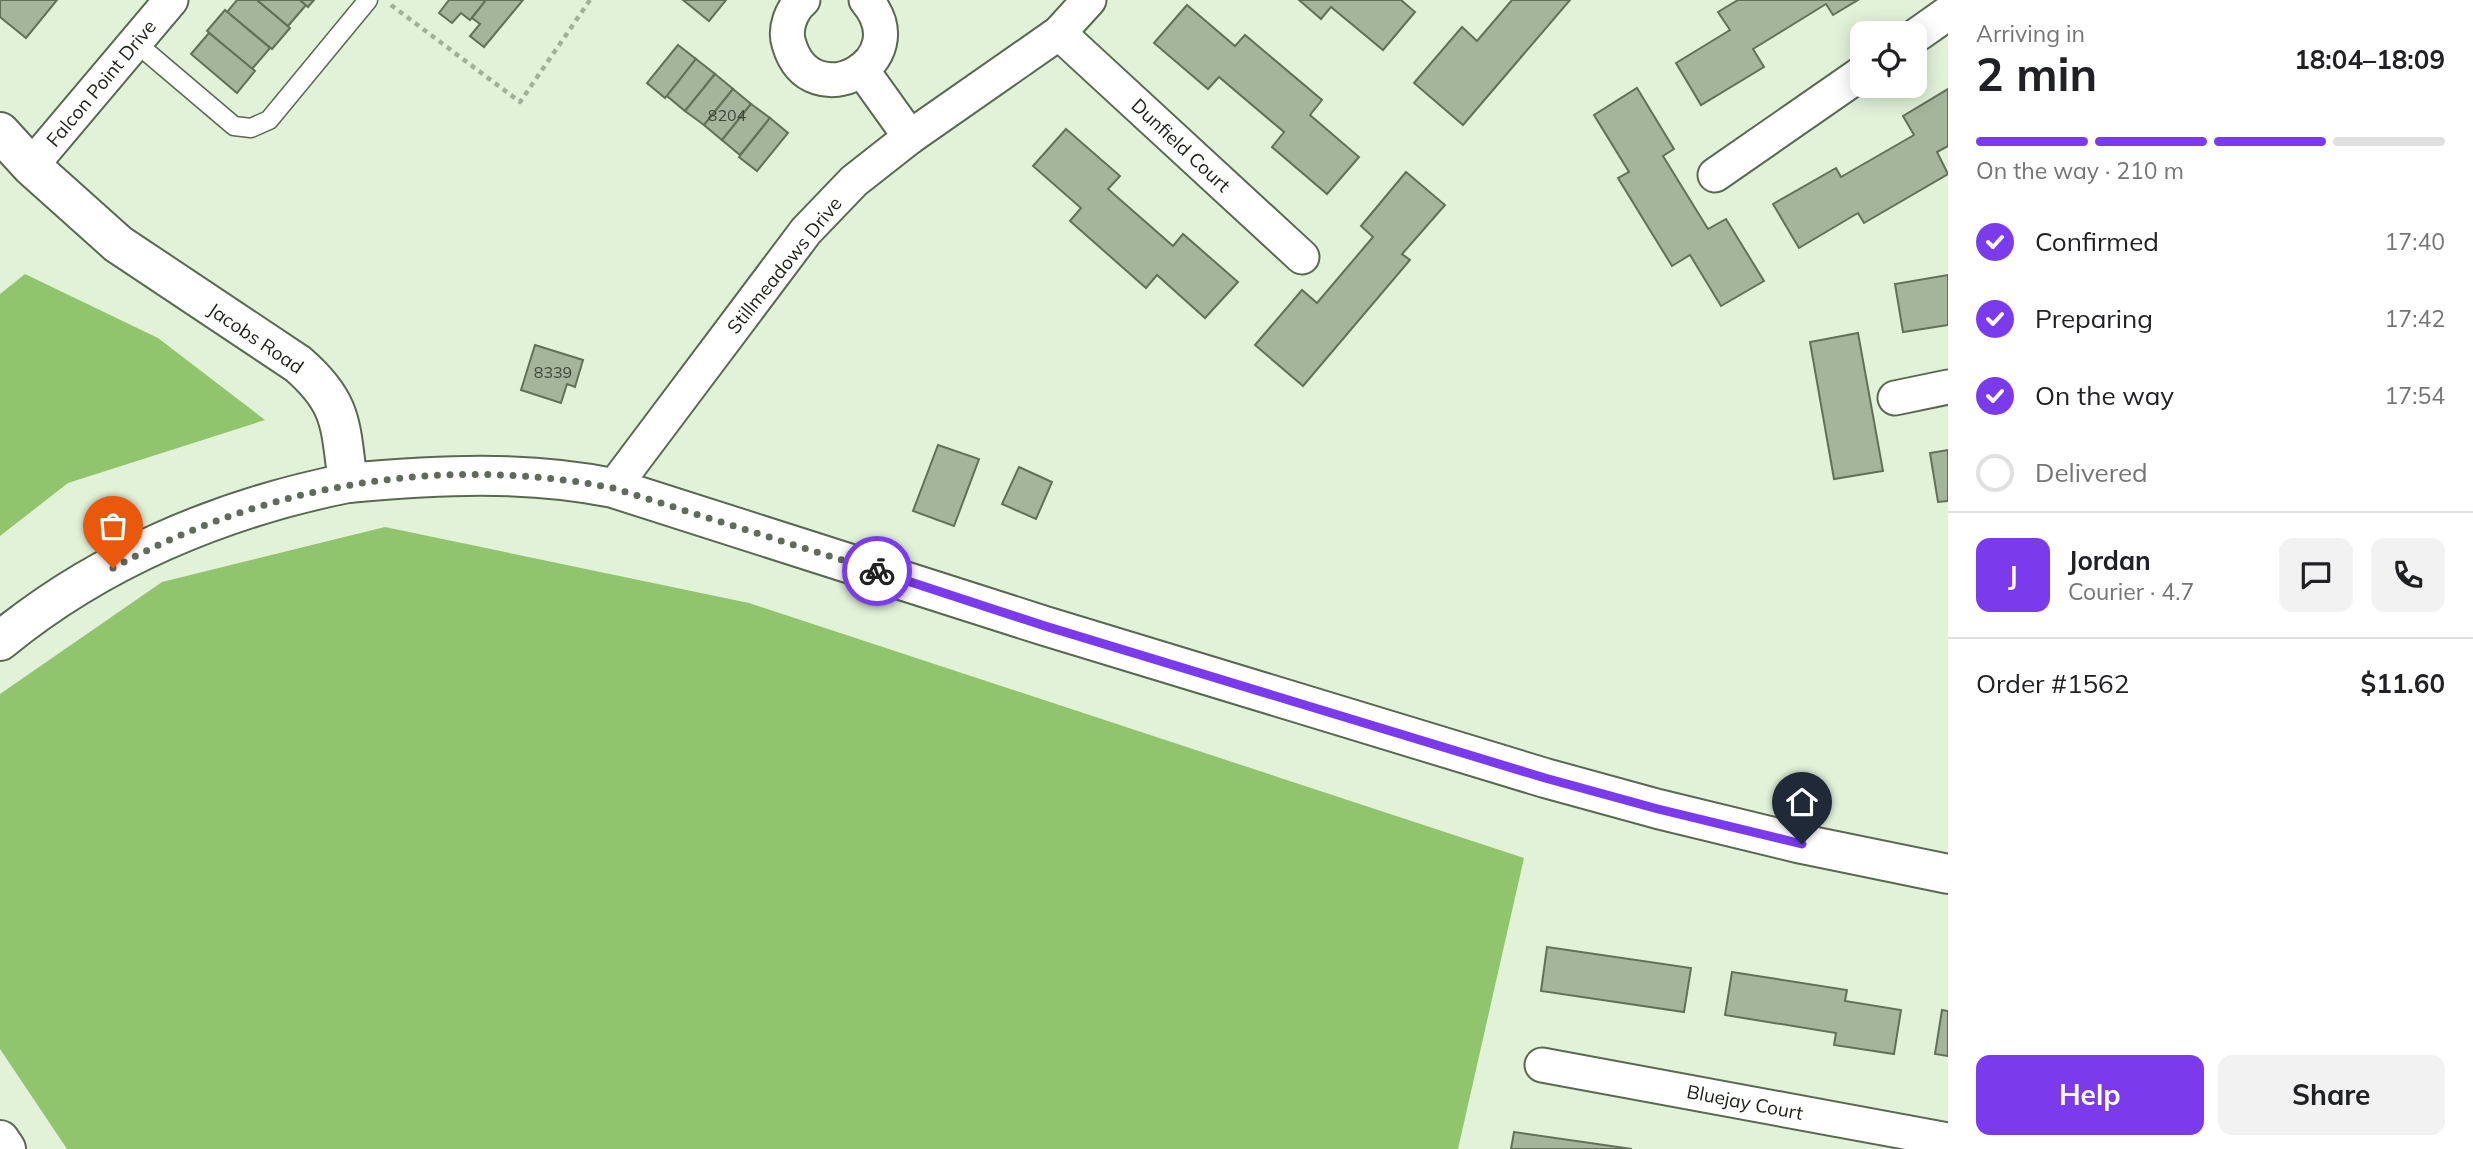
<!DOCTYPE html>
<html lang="en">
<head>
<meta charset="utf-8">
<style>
	:root { --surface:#fff; --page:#f2f2f2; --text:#202124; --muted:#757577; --line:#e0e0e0; --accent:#7c3aed }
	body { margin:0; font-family:Mulish,sans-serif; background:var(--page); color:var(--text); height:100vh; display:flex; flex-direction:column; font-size:26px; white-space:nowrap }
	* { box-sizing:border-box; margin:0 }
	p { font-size:23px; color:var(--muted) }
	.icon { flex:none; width:38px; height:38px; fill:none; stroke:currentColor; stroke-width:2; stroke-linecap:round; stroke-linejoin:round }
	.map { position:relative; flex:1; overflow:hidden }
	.details { display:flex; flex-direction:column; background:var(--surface); width:525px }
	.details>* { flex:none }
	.tools { position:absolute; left:1850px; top:21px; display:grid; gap:14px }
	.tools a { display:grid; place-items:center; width:77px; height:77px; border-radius:14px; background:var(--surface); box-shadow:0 4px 18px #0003; font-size:35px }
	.pin { position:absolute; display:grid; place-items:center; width:60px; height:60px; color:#fff; margin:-72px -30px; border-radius:50% 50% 50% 0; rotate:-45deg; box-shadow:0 0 7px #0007 }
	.pin .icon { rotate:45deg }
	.courier { position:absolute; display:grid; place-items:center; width:70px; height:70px; margin:-35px; border:5px solid #7c3aed; border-radius:50%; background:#fff; color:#222; box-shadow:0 2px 9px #0007 }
	.head em { font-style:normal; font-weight:700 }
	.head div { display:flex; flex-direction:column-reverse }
	.head { display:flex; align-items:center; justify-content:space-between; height:119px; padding:0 28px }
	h1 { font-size:46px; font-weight:700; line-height:52px }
	.bar { display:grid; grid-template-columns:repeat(4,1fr); gap:10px 7px; align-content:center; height:84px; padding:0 28px }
	.bar i { height:9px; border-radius:5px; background:var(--line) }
	.bar .on { background:var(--accent) }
	.bar p { grid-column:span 4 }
	.line { display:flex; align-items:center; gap:18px; padding:0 28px; border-top:2px solid var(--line) }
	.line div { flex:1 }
	.round { display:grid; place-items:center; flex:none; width:74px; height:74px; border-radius:14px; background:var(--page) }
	ol { padding:0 28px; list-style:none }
	li { display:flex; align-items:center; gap:21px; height:77px }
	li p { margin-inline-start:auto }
	li .icon { padding:7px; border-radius:50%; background:var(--accent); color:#fff; stroke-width:4 }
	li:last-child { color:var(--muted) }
	li i { width:38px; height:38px; border:4px solid var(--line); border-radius:50% }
	.primary-button { display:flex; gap:14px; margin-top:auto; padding:14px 28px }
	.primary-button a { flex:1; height:80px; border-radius:14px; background:var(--accent); color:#fff; font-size:28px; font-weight:700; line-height:80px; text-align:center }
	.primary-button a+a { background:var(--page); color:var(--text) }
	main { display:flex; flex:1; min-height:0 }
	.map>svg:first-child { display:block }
</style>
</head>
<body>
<main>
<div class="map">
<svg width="1948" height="1149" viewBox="0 0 1948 1149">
	<rect width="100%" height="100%" fill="#e2f2d9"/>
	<!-- forest -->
	<g fill="#90c56e">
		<path d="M25 274 158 338 265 420 68 483 0 536V294Z"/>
		<path d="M385 527 749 603 1524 858 1458 1149H67L0 1049V694L162 582Z"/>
	</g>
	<!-- building -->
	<g fill="#a5b59c" stroke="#627059" stroke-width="2">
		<path d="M0 0H57L26 38 0 17Z"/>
		<path d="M237 0H257L290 28 272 49 227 12Z"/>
		<path d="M257 0H300L306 5 288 26Z"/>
		<path d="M300 0H314L308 7Z"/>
		<path d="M449 0H486L470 20 461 13 452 23 439 13Z"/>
		<path d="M486 0H523L484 47 470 36 480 24 472 18Z"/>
		<path d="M683 0H726L709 21Z"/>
		<path d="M1299 0H1401L1415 12 1383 50 1331 7 1321 19Z"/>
		<path d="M1512 0H1570L1463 125 1414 83 1462 27 1477 41Z"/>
		<path d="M1738 0H1858L1833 15 1826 4 1753 49 1764 67 1701 105 1676 63 1730 30 1718 12Z"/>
		<path d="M1187 5 1235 46 1245 35 1322 100 1310 115 1359 157 1327 194 1272 147 1284 132 1219 77 1208 89 1154 43Z"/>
		<path d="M225 10 270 48 252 69 207 31Z"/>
		<path d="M209 33 255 71 237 93 191 54Z"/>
		<path d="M678 45 696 59 665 98 647 83Z"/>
		<path d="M696 59 715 74 685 111 667 96Z"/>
		<path d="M715 74 733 89 704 125 685 111Z"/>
		<path d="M1637 88 1674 149 1663 156 1708 229 1726 219 1764 281 1721 306 1690 255 1672 266 1618 178 1629 172 1594 115Z"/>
		<path d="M733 89 751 104 722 140 704 125Z"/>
		<path d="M1948 89V146L1937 152 1948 174 1864 223 1858 213 1799 248 1773 204 1836 168 1841 177 1914 135 1903 116Z"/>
		<path d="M751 104 770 118 740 155 722 140Z"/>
		<path d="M770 118 788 133 757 171 739 157Z"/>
		<path d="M1066 129 1120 176 1108 189 1173 246 1183 234 1238 282 1205 318 1157 275 1146 288 1070 221 1081 208 1033 166Z"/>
		<path d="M1406 172 1445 205 1402 254 1410 260 1303 386 1255 345 1302 290 1317 303 1373 237 1361 226Z"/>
		<path d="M1948 275V325L1903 332 1895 284Z"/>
		<path d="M1858 333 1883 471 1834 479 1810 342Z"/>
		<path d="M535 345 583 360 575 387 567 384 561 403 521 390Z"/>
		<path d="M938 445 979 459 954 526 913 511Z"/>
		<path d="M1948 450V501L1938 502 1930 453Z"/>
		<path d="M1019 467 1052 482 1036 519 1002 504Z"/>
		<path d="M1547 947 1691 968 1684 1012 1541 991Z"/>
		<path d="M1732 972 1847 990 1845 1001 1901 1010 1894 1054 1834 1045 1836 1033 1725 1015Z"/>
		<path d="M1942 1010 1948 1011V1056L1935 1054Z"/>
		<path d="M1514 1132 1632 1149H1511Z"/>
	</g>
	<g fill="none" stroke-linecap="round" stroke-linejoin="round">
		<!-- service casing -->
		<g stroke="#5a6852" stroke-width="21">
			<path id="service" d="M135 42 234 126 251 128 269 120 368 0"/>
		</g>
		<!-- minor casing -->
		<g stroke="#5a6852" stroke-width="37">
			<g id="minor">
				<path d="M803 0C791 10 784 29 789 44 811 119 919 62 866 0"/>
				<path d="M1059 33 1302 257"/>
				<path d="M1914 37 1948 13"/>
				<path d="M862 70 910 137"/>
				<path d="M31 166 171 0"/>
				<path d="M1715 175 1862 73"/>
				<path d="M1895 398 1948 387"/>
				<path d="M613 488 806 231 854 181 910 137 1059 33 1089 0"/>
				<path d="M1542 1065 1948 1140"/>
			</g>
		</g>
		<!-- tertiary casing -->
		<g stroke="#5a6852" stroke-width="42">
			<g id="tertiary">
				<path d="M0 132 31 166 118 244 298 364C344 404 340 426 348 483 437 475 525 470 613 488L1045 626 1545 778 1658 809 1802 844 1948 874"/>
				<path d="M0 641C100 559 222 508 348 483"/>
				<path d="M0 1140 6 1149"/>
			</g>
		</g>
		<!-- path -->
		<path stroke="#a3af9b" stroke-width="4.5" stroke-dasharray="5 5" stroke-linecap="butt" d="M391 5 520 102 590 0"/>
		<!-- service -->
		<use href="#service" stroke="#fff" stroke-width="18"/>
		<!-- minor -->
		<use href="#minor" stroke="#fff" stroke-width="33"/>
		<!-- tertiary -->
		<use href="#tertiary" stroke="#fff" stroke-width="38"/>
	</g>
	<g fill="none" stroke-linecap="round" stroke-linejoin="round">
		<!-- done -->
		<path stroke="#616a5c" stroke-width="7" stroke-dasharray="0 12.6" d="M113 568C265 485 442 454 613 488L877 571"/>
		<!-- route -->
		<path stroke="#7c3aed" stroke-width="9" d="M877 571 1045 626 1545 778 1658 809 1802 844"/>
	</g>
	<g text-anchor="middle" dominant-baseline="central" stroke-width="6" stroke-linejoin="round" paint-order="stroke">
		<!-- number labels -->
		<g font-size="16" fill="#3e4639">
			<text x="727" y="115">8204</text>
			<text x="553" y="372">8339</text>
		</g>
		<!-- street labels -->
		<g font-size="19" fill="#1c2118" stroke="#fff">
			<text transform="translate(101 83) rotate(-50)">Falcon Point Drive</text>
			<text transform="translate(1181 145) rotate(43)">Dunfield Court</text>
			<text transform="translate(784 265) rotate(-51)">Stillmeadows Drive</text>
			<text transform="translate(256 338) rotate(34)">Jacobs Road</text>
			<text transform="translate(1745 1102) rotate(11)">Bluejay Court</text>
		</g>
	</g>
</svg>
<div class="tools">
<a><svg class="icon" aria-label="locate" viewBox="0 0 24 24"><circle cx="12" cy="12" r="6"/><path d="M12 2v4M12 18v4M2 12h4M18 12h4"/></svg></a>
</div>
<div class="pin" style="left:113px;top:568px;background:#ea580c"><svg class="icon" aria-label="bag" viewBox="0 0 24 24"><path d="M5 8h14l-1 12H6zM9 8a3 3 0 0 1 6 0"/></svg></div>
<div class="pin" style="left:1802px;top:844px;background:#1f2937"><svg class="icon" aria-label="home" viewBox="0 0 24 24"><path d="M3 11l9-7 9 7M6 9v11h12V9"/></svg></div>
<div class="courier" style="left:877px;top:571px"><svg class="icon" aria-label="bike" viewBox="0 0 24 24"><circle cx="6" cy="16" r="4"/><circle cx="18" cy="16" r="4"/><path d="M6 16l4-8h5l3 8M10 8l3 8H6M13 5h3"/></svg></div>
</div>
<section class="details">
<div class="head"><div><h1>2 min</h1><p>Arriving in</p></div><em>18:04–18:09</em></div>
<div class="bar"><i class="on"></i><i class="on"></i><i class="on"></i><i></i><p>On the way · 210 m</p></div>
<ol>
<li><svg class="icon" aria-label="check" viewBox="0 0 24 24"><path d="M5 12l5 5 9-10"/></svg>Confirmed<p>17:40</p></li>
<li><svg class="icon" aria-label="check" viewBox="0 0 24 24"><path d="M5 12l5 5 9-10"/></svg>Preparing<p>17:42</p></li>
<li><svg class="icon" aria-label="check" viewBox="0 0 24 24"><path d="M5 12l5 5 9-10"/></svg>On the way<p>17:54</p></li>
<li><i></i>Delivered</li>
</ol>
<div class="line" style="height:126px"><b class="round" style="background:var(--accent);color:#fff">J</b><div><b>Jordan</b><p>Courier · 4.7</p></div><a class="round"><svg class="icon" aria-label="chat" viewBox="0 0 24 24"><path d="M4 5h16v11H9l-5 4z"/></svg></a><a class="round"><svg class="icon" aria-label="phone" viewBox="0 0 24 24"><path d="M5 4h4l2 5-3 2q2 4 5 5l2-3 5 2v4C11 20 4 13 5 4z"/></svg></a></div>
<div class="line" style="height:91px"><div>Order #1562</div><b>$11.60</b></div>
<div class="primary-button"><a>Help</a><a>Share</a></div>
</section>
</main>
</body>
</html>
